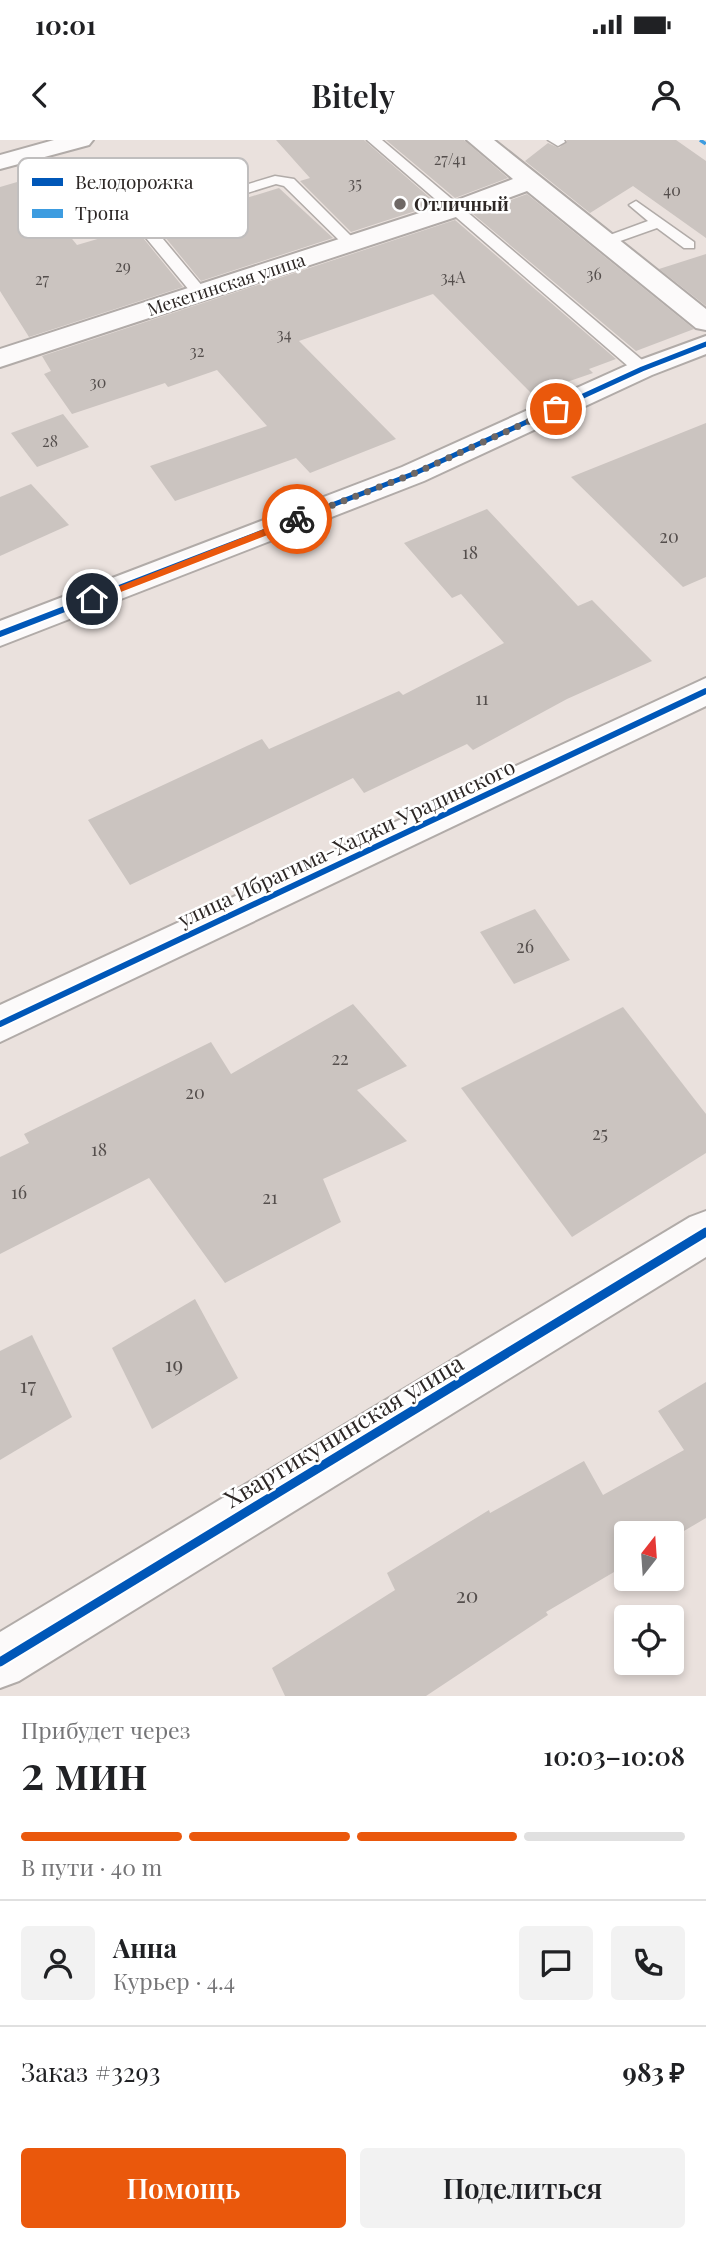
<!DOCTYPE html>
<html lang="ru">
<head>
<meta charset="utf-8">
<style>
	:root { --surface:#fff; --page:#f2f2f2; --text:#202124; --muted:#757577; --line:#e0e0e0; --accent:#ea580c }
	body { margin:0; font-family:"Playfair Display",serif; background:var(--page); color:var(--text); height:100vh; display:flex; flex-direction:column; font-size:26px; white-space:nowrap }
	* { box-sizing:border-box; margin:0 }
	p { font-size:23px; color:var(--muted) }
	.icon { flex:none; width:38px; height:38px; fill:none; stroke:currentColor; stroke-width:2; stroke-linecap:round; stroke-linejoin:round }
	.map { position:relative; height:1556px; overflow:hidden }
	.drawer { display:flex; flex-direction:column; background:var(--surface); flex:1 }
	.drawer>* { flex:none }
	.needle { width:46px; rotate:17deg }
	.fabs { position:absolute; left:614px; top:1381px; display:grid; gap:14px }
	.fabs a { display:grid; place-items:center; width:70px; height:70px; border-radius:7px; background:var(--surface); box-shadow:0 4px 10px #0003; font-size:35px }
	.pin { position:absolute; display:grid; place-items:center; width:60px; height:60px; color:#fff; margin:-30px; border:4px solid #fff; border-radius:50%; box-shadow:0 2px 7px #0007 }
	.courier { position:absolute; display:grid; place-items:center; width:70px; height:70px; margin:-35px; border:5px solid #ea580c; border-radius:50%; background:#fff; color:#222; box-shadow:0 2px 9px #0007 }
	.summary em { font-style:normal; font-weight:600 }
	.summary div { display:flex; flex-direction:column-reverse }
	.summary { display:flex; align-items:center; justify-content:space-between; height:119px; padding:0 21px }
	h1 { font-size:46px; font-weight:600; line-height:52px }
	.bar { display:grid; grid-template-columns:repeat(4,1fr); gap:10px 7px; align-content:center; height:84px; padding:0 21px }
	.bar i { height:9px; border-radius:5px; background:var(--line) }
	.bar .on { background:var(--accent) }
	.bar p { grid-column:span 4 }
	.line { display:flex; align-items:center; gap:18px; padding:0 21px; border-top:2px solid var(--line) }
	.line div { flex:1 }
	.round { display:grid; place-items:center; flex:none; width:74px; height:74px; border-radius:7px; background:var(--page) }
	.primary-button { display:flex; gap:14px; margin-top:auto; padding:14px 21px }
	.primary-button a { flex:1; height:80px; border-radius:7px; background:var(--accent); color:#fff; font-size:28px; font-weight:600; line-height:80px; text-align:center }
	.primary-button a+a { background:var(--page); color:var(--text) }
	.status { display:flex; justify-content:space-between; align-items:center; height:49px; padding:0 35px; background:var(--surface); direction:ltr }
	.status svg { height:19px; fill:currentColor }
	header { display:flex; justify-content:space-between; align-items:center; height:91px; padding:0 21px; background:var(--surface); font-size:32px; font-weight:600 }
	.map>svg:first-child { display:block }
</style>
</head>
<body>
<div class="status"><b>10:01</b><svg viewBox="0 0 49 12"><path d="M0 12V9h3v3zM5 12V6h3v6zM10 12V3h3v9zM15 12V0h3v12zM26 1h20v11H26zM47 4h2v5h-2z"/></svg></div>
<header><svg class="icon" aria-label="back" viewBox="0 0 24 24"><path d="M15 5l-7 7 7 7"/></svg>Bitely<svg class="icon" aria-label="person" viewBox="0 0 24 24"><circle cx="12" cy="8" r="4"/><path d="M4 21q1-7 8-7t8 7"/></svg></header>
<div class="map">
<svg width="706" height="1556" viewBox="0 0 706 1556">
	<rect width="100%" height="100%" fill="#eae1dd"/>
	<!-- building -->
	<g fill="#cbc4c0">
		<path d="M276 0H364L437 64 351 92 300 41 310 38Z"/>
		<path d="M386 0H464L508 38 455 58Z"/>
		<path d="M567 0H676L706 21V98L633 46 590 73 525 21 548 3 559 8Z"/>
		<path d="M24 40 77 105 135 88 183 147 29 197 0 151V47Z"/>
		<path d="M279 48 333 98 201 141 156 86Z"/>
		<path d="M527 54 694 189 636 211 473 74Z"/>
		<path d="M455 80 616 219 589 229 593 233 532 254 433 154 299 201 396 299 310 333 296 318 175 361 150 326 267 286 217 230 168 247 165 243 72 274 44 234 51 231 42 216Z"/>
		<path d="M706 114V166L659 129Z"/>
		<path d="M63 274 89 307 37 327 11 293Z"/>
		<path d="M706 283V437L683 447 571 337Z"/>
		<path d="M31 344 69 385 0 416V357Z"/>
		<path d="M487 369 578 466 592 460 652 521 567 559 473 610 467 604 364 653 353 638 130 745 88 680 262 599 269 609 399 551 403 555 504 503 461 454 452 458 404 403Z"/>
		<path d="M535 769 570 820 514 844 480 792Z"/>
		<path d="M353 864 407 926 357 950 407 1001 323 1039 341 1082 225 1143 149 1038 0 1114V1017L29 1003 24 994 211 902 231 934Z"/>
		<path d="M623 867 706 974V1013L572 1097 461 948Z"/>
		<path d="M195 1159 238 1238 152 1289 112 1208Z"/>
		<path d="M32 1195 72 1277 0 1320V1211Z"/>
		<path d="M706 1242V1378L672 1398V1393H626V1425L546 1472 548 1475 426 1556H285L272 1528 395 1450 387 1433 489 1370 490 1373 584 1321 603 1355 684 1310 658 1271Z"/>
	</g>
	<g fill="none" stroke-linecap="round" stroke-linejoin="round">
		<!-- service casing -->
		<g stroke="#b1aba8" stroke-width="3">
			<g id="service">
				<path d="M367 0H382L648 225V233H636Z"/>
				<path d="M548 0H564L565 2 558 6Z"/>
				<path d="M275 36 294 39 355 100V106H345L284 46 276 44 154 82 153 87 208 153 200 158 194 156 137 87 143 76Z"/>
				<path d="M636 61 694 102V108H684L657 88 609 105H599V99L648 81 629 65Z"/>
			</g>
		</g>
		<!-- minor casing -->
		<g stroke="#b1aba8" stroke-width="4">
			<g id="minor">
				<path d="M54 0H93L89 5 0 29V15Z"/>
				<path d="M467 0H494L706 169V190L696 188 527 51 462 75 0 227V209L444 65 513 39Z"/>
				<path d="M706 196V214L652 235 424 341 0 506V481L402 327 632 223Z"/>
				<path d="M706 538V566L0 902V865Z"/>
				<path d="M706 1071V1117L19 1541 0 1548V1492L690 1077Z"/>
			</g>
		</g>
		<!-- service -->
		<use href="#service" fill="#fcfafa" fill-rule="evenodd"/>
		<!-- minor -->
		<use href="#minor" fill="#fcfafa" fill-rule="evenodd"/>
		<!-- quiet -->
		<path stroke="#3d9ce0" stroke-width="3.5" stroke-dasharray="7 3.5" stroke-linecap="butt" d="M700 0 706 4"/>
		<!-- cycleway-far2 casing -->
		<g stroke="#fff" stroke-width="9">
			<path id="cycleway-far2" d="M272 388 413 334 642 229 706 204"/>
		</g>
		<!-- cycleway-far1 casing -->
		<g stroke="#fff" stroke-width="10">
			<g id="cycleway-far1">
				<path d="M0 494 277 387"/>
				<path d="M0 884 706 551"/>
			</g>
		</g>
		<!-- cycleway casing -->
		<g stroke="#fff" stroke-width="13">
			<path id="cycleway" d="M0 1522 706 1092"/>
		</g>
		<!-- cycleway-far2 -->
		<use href="#cycleway-far2" stroke="#0057b8" stroke-width="5"/>
		<!-- cycleway-far1 -->
		<use href="#cycleway-far1" stroke="#0057b8" stroke-width="6"/>
		<!-- cycleway -->
		<use href="#cycleway" stroke="#0057b8" stroke-width="9"/>
	</g>
	<!-- route -->
	<path fill="#ea580c" d="M297 376 301 382 95 462 87 459Z"/>
	<g fill="none" stroke-linecap="round" stroke-linejoin="round">
		<!-- done -->
		<path stroke="#6f6865" stroke-width="7" stroke-dasharray="0 12.6" d="M297 379 413 334 556 269"/>
	</g>
	<!-- markers -->
	<circle fill="#6f6865" stroke="#fff" stroke-width="2.5" cx="400" cy="64" r="7"/>
	<g text-anchor="middle" dominant-baseline="central" stroke-width="5" stroke-linejoin="round" paint-order="stroke">
		<!-- far-number labels -->
		<g font-size="16" fill="#544e4c">
			<text x="450" y="18">27/41</text>
			<text x="355" y="42">35</text>
			<text x="672" y="49">40</text>
			<text x="123" y="125">29</text>
			<text x="594" y="133">36</text>
			<text x="453" y="136">34А</text>
			<text x="42" y="138">27</text>
			<text x="284" y="193">34</text>
			<text x="197" y="210">32</text>
			<text x="98" y="241">30</text>
			<text x="50" y="300">28</text>
		</g>
		<!-- far-poi labels -->
		<g font-size="18" font-weight="bold" fill="#2d2725" stroke="#fff" text-anchor="start">
			<text x="414" y="64">Отличный</text>
		</g>
		<!-- far-street labels -->
		<g font-size="18" fill="#2d2725" stroke="#fff">
			<text transform="translate(226 144) rotate(-18)">Мекегинская улица</text>
		</g>
		<!-- number labels -->
		<g font-size="18" fill="#544e4c">
			<text x="669" y="396">20</text>
			<text x="470" y="412">18</text>
			<text x="482" y="558">11</text>
			<text x="525" y="806">26</text>
			<text x="340" y="918">22</text>
			<text x="195" y="952">20</text>
			<text x="600" y="993">25</text>
			<text x="99" y="1009">18</text>
			<text x="19" y="1052">16</text>
			<text x="270" y="1057">21</text>
		</g>
		<!-- street labels -->
		<g font-size="21" fill="#2d2725" stroke="#fff">
			<text transform="translate(346 702) rotate(-25)">улица Ибрагима-Хаджи Урадинского</text>
		</g>
		<!-- near-number labels -->
		<g font-size="21" fill="#544e4c">
			<text x="174" y="1223">19</text>
			<text x="28" y="1244">17</text>
			<text x="467" y="1454">20</text>
		</g>
		<!-- near-street labels -->
		<g font-size="24" fill="#2d2725" stroke="#fff">
			<text transform="translate(343 1290) rotate(-31)">Хвартикунинская улица</text>
		</g>
	</g>
	<!-- legend -->
	<rect x="18" y="18" width="230" height="80" rx="10" fill="#fff" stroke="#c0bebe" stroke-width="2"/>
	<rect x="32" y="38" width="31" height="8" fill="#0057b8"/>
	<rect x="32" y="69" width="31" height="9" fill="#3d9ce0"/>
	<g font-size="19" fill="#2d2725">
		<text x="75" y="49">Велодорожка</text>
		<text x="75" y="80">Тропа</text>
	</g>
</svg>
<div class="fabs">
<a><svg class="needle" viewBox="-14 -14 28 28"><path d="M0-13l5 13h-10z" fill="#e53935"/><path d="M0 13l5-13h-10z" fill="#757577"/></svg></a>
<a><svg class="icon" aria-label="locate" viewBox="0 0 24 24"><circle cx="12" cy="12" r="6"/><path d="M12 2v4M12 18v4M2 12h4M18 12h4"/></svg></a>
</div>
<div class="pin" style="left:556px;top:269px;background:#ea580c"><svg class="icon" aria-label="bag" viewBox="0 0 24 24"><path d="M5 8h14l-1 12H6zM9 8a3 3 0 0 1 6 0"/></svg></div>
<div class="pin" style="left:92px;top:459px;background:#1f2937"><svg class="icon" aria-label="home" viewBox="0 0 24 24"><path d="M3 11l9-7 9 7M6 9v11h12V9"/></svg></div>
<div class="courier" style="left:297px;top:379px"><svg class="icon" aria-label="bike" viewBox="0 0 24 24"><circle cx="6" cy="16" r="4"/><circle cx="18" cy="16" r="4"/><path d="M6 16l4-8h5l3 8M10 8l3 8H6M13 5h3"/></svg></div>
</div>
<section class="drawer">
<div class="summary"><div><h1>2 мин</h1><p>Прибудет через</p></div><em>10:03–10:08</em></div>
<div class="bar"><i class="on"></i><i class="on"></i><i class="on"></i><i></i><p>В пути · 40 m</p></div>
<div class="line" style="height:126px"><a class="round"><svg class="icon" aria-label="person" viewBox="0 0 24 24"><circle cx="12" cy="8" r="4"/><path d="M4 21q1-7 8-7t8 7"/></svg></a><div><b>Анна</b><p>Курьер · 4.4</p></div><a class="round"><svg class="icon" aria-label="chat" viewBox="0 0 24 24"><path d="M4 5h16v11H9l-5 4z"/></svg></a><a class="round"><svg class="icon" aria-label="phone" viewBox="0 0 24 24"><path d="M5 4h4l2 5-3 2q2 4 5 5l2-3 5 2v4C11 20 4 13 5 4z"/></svg></a></div>
<div class="line" style="height:91px"><div>Заказ #3293</div><b>983 ₽</b></div>
<div class="primary-button"><a>Помощь</a><a>Поделиться</a></div>
</section>
</body>
</html>
